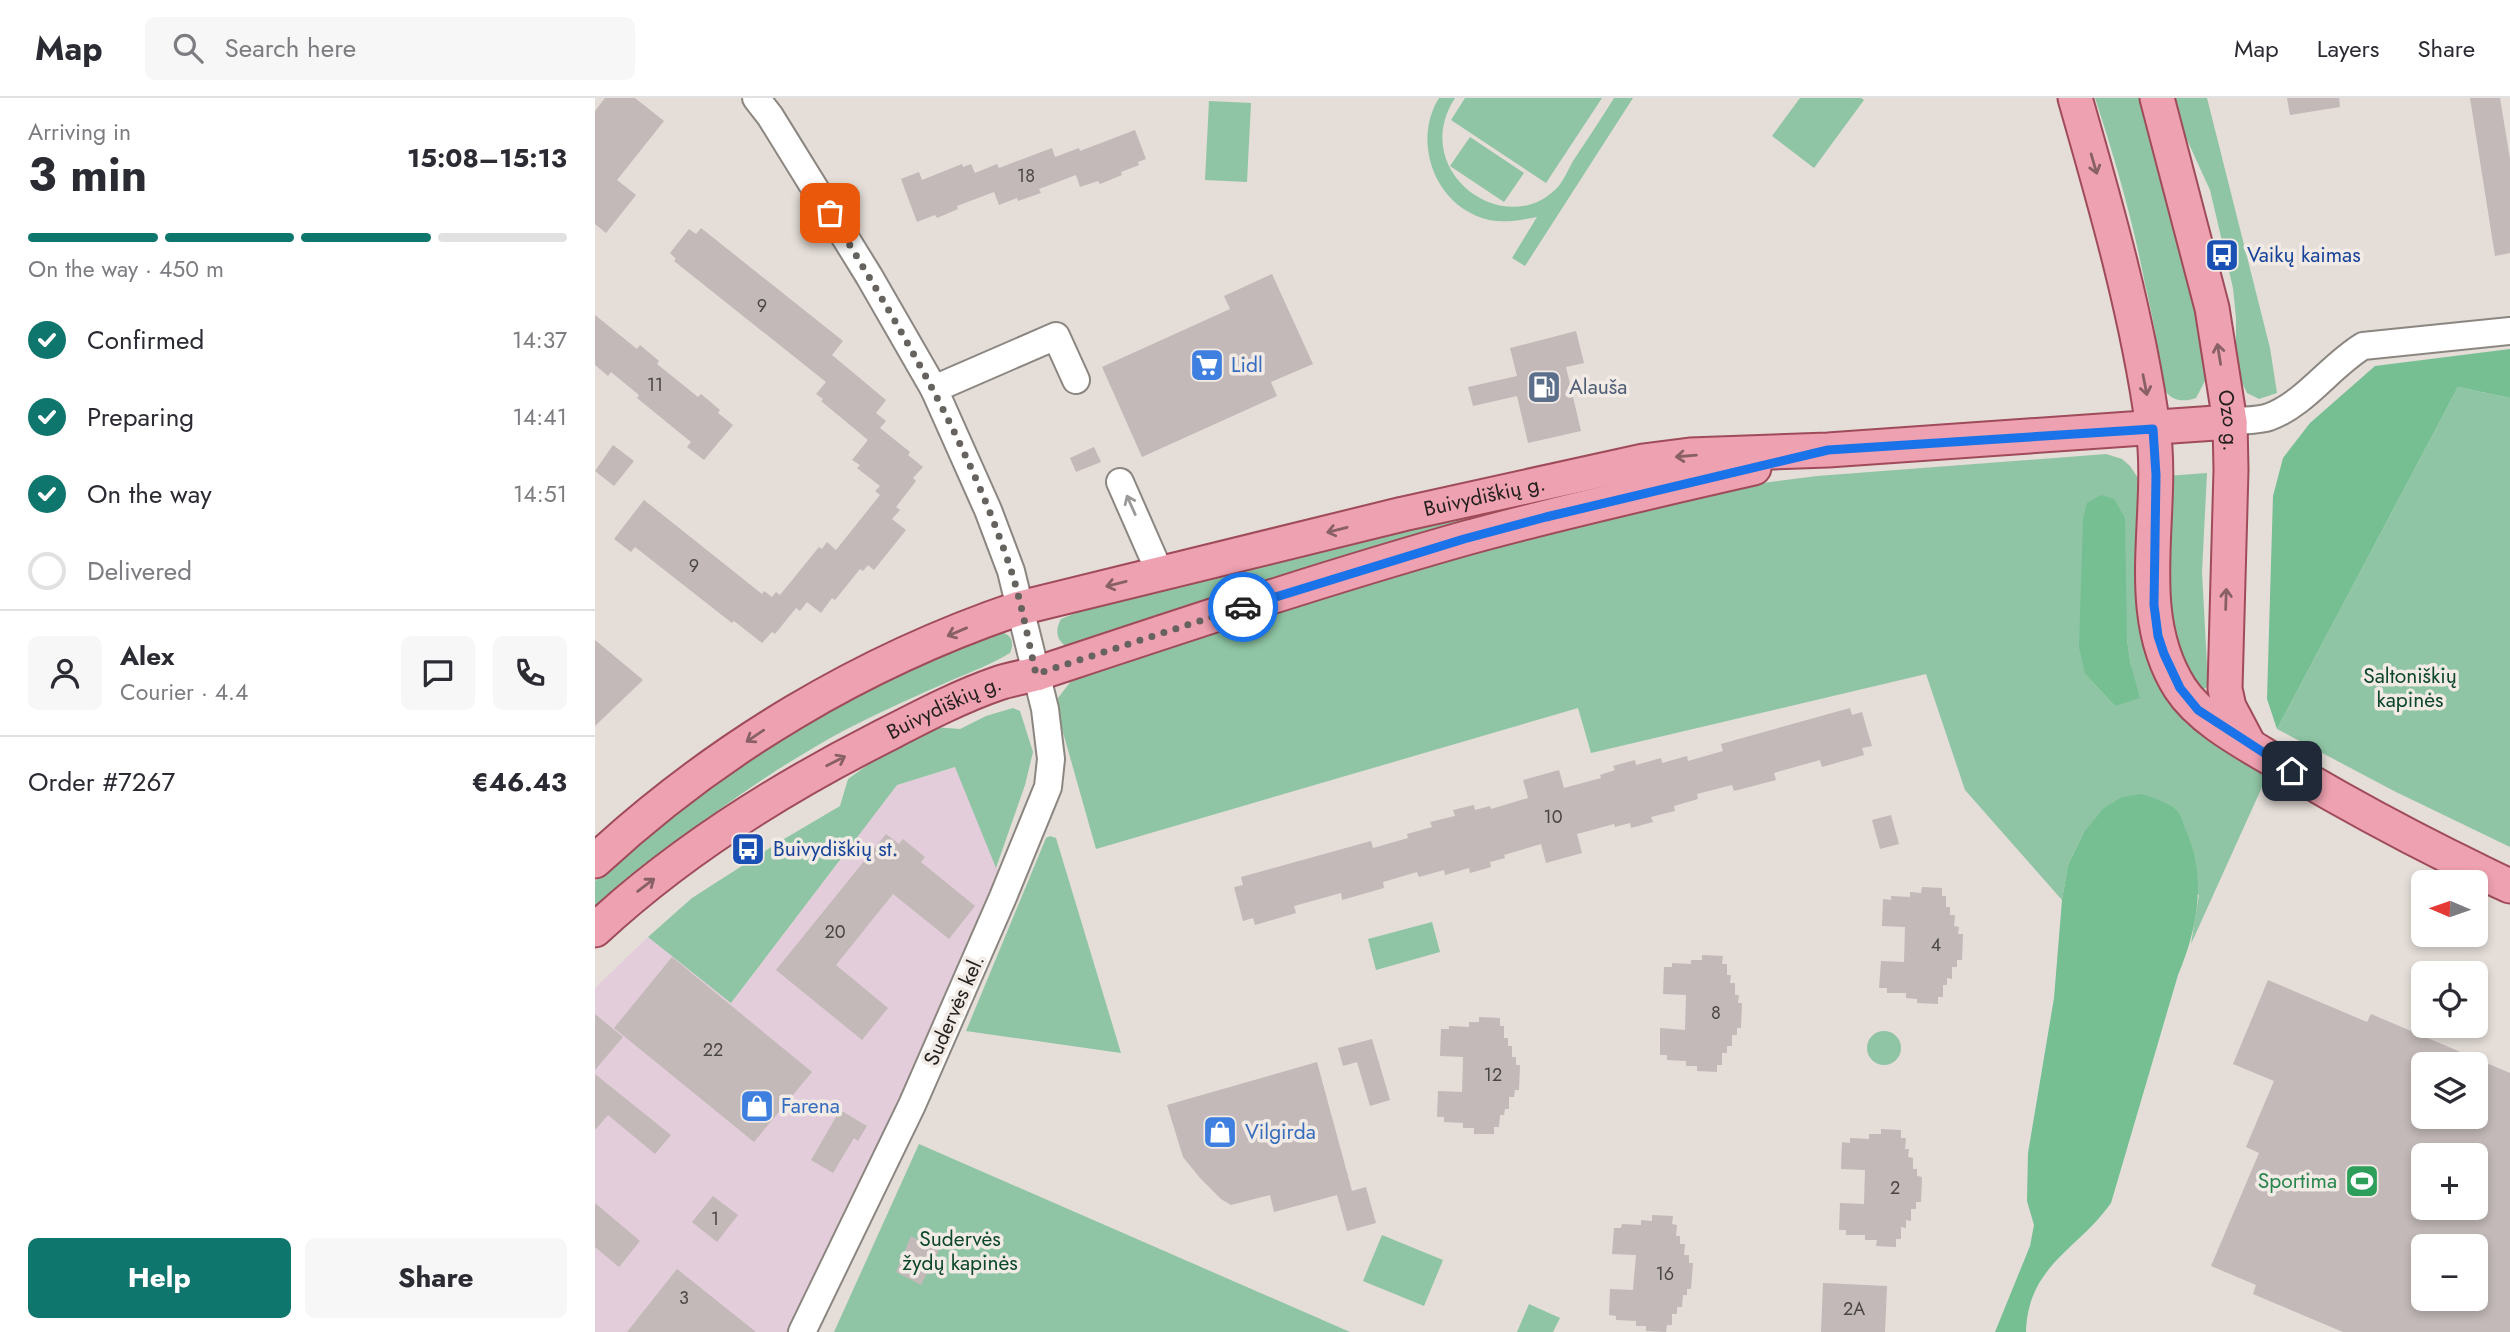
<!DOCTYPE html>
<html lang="en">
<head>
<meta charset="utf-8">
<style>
	:root { --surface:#fff; --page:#f7f7f7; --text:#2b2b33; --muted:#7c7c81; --line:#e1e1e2; --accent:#0f766e }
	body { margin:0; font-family:Jost,sans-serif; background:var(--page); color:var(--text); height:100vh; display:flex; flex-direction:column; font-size:26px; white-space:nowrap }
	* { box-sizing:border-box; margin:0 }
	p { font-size:23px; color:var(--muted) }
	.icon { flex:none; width:38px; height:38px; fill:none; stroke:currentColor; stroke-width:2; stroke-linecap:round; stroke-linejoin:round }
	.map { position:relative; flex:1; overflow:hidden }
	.panel { display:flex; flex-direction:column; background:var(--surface); width:595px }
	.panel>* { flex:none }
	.needle { width:46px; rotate:272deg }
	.tools { position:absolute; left:1816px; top:772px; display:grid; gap:14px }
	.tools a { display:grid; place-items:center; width:77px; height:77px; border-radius:10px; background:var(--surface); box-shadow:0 4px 10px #0003; font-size:35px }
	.pin { position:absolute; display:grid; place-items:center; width:60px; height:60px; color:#fff; margin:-30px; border-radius:14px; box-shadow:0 4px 10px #0006 }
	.courier { position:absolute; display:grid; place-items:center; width:70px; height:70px; margin:-35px; border:5px solid #1a73e8; border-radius:50%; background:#fff; color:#222; box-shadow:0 2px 9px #0007 }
	.overview em { font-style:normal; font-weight:700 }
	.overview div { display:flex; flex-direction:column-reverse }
	.overview { display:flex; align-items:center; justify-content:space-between; height:119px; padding:0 28px }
	h1 { font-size:46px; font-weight:700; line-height:52px }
	.bar { display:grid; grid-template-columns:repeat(4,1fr); gap:10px 7px; align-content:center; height:84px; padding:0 28px }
	.bar i { height:9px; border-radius:5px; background:var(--line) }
	.bar .on { background:var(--accent) }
	.bar p { grid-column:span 4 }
	.line { display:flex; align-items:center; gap:18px; padding:0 28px; border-top:2px solid var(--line) }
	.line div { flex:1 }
	.round { display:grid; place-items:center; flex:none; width:74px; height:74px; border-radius:10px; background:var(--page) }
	ol { padding:0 28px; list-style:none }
	li { display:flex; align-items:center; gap:21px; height:77px }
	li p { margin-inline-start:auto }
	li .icon { padding:7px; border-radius:50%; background:var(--accent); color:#fff; stroke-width:4 }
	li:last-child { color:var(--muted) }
	li i { width:38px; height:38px; border:4px solid var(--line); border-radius:50% }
	.action { display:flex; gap:14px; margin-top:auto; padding:14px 28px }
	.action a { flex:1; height:80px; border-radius:10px; background:var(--accent); color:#fff; font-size:28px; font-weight:700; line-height:80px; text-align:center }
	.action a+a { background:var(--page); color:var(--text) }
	header { display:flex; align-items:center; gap:42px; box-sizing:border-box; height:98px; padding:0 35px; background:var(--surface); border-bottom:2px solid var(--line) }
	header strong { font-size:33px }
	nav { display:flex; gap:38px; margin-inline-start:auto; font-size:24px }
	.search { width:490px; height:63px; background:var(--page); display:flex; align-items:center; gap:18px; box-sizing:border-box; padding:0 24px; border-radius:10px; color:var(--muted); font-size:26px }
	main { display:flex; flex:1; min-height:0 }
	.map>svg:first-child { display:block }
</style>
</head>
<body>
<header>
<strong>Map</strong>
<div class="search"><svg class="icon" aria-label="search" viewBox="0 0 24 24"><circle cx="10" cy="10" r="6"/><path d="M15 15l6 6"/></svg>Search here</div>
<nav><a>Map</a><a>Layers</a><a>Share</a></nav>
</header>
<main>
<section class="panel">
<div class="overview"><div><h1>3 min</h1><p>Arriving in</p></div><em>15:08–15:13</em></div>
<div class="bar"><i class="on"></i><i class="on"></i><i class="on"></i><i></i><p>On the way · 450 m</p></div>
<ol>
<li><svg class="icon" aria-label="check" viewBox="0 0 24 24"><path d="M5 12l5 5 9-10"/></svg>Confirmed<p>14:37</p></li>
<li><svg class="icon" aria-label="check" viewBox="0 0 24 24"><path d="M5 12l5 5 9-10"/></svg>Preparing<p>14:41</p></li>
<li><svg class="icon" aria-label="check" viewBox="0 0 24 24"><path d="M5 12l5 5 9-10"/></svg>On the way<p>14:51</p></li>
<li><i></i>Delivered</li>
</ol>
<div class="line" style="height:126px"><a class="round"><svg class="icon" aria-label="person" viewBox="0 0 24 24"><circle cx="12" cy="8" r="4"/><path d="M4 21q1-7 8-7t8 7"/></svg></a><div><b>Alex</b><p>Courier · 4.4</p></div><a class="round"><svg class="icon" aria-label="chat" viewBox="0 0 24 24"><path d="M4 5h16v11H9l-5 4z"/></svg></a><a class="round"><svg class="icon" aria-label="phone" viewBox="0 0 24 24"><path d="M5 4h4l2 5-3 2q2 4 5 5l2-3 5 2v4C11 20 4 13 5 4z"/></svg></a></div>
<div class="line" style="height:91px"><div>Order #7267</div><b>€46.43</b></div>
<div class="action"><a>Help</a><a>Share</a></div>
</section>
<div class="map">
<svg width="1915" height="1234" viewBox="0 0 1915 1234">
	<rect width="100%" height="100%" fill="#e4ddd8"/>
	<!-- industrial -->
	<path fill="#e4cdda" d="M361 669 408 784 200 1234H0V890L53 839 137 904 302 687Z"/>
	<!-- green -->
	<g fill="#8fc5a4" fill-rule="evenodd">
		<path d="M844 0H860C813 72 908 143 961 91 968 84 973 72 978 63 992 42 1006 21 1019 0H1038L930 168 917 160 942 119C925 122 910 125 894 122 841 110 816 45 844 0Z"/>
		<path d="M870 0H1007L951 85 856 22Z"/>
		<path d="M1205 0H1266L1269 2 1219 70 1177 38Z"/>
		<path d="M1500 0H1545L1565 60 1600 204 1611 281 1601 300C1589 304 1577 304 1569 291 1561 276 1562 251 1560 233 1557 218 1554 202 1550 186 1538 123 1520 61 1500 0Z"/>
		<path d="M1577 0H1612L1675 250 1682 295 1664 301 1652 295 1641 272V220L1638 190 1615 92 1588 33Z"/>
		<path d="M614 3 656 5 652 84 610 82Z"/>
		<path d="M875 39 929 75 909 104 855 68Z"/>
		<path d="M1863 289 1915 300V749L1799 693 1682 631Z"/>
		<path d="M1511 356 1527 361 1535 368 1547 386V491L1610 634 1672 678 1596 846 1604 797 1489 734 1473 767 1467 802 1370 692 1331 576 996 655 983 610 501 751 464 620 463 600 480 578 841 461 1115 392 1222 378ZM1530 508 1532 542 1536 568 1520 608 1490 576Z"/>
		<path d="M1051 374 472 549C461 542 460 532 466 521L488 512 656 466Z"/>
		<path d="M1612 375 1607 474 1613 586 1611 590 1603 593 1569 524 1571 378Z"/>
		<path d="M400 534C414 533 421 542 415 555 397 566 376 574 357 582 321 598 285 614 250 632 159 681 75 745 0 815V783L128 677 238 610 322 568Z"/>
		<path d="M418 610 425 613 438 654 430 687 401 770 360 669 302 687 136 905 53 839 97 800 184 744 245 708 253 681 281 661 338 629 365 631 391 618Z"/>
		<path d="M455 738 461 740 526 955 371 933 451 740Z"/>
		<path d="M837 824 845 854 781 872 773 841Z"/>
		<circle cx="1289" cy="950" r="17"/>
		<path d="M324 1046 755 1234H239Z"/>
		<path d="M787 1137 848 1162 829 1208 768 1183Z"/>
		<path d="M934 1206 965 1220 958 1234H922Z"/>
	</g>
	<!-- forest -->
	<g fill="#75bf93">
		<path d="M1915 251V300L1863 289 1682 631 1672 601 1678 398 1688 360 1715 325 1780 268Z"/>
		<path d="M1506 397 1519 401 1530 420 1532 542 1536 568 1545 600 1520 608 1490 576 1484 549 1488 420 1492 405Z"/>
		<path d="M1546 696C1558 700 1575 704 1584 715 1587 721 1589 729 1592 735 1612 782 1602 832 1583 877L1516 1105C1482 1153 1433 1167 1431 1234H1400L1435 1148 1439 1127 1432 1103 1433 1055 1459 900 1467 802 1473 767 1489 734 1509 710 1527 699Z"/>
	</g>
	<!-- building -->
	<g fill="#c2b9b8" fill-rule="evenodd">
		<path d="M10 0H40L69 23 22 82 41 97 11 135 0 126V13Z"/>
		<path d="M1692 0H1744L1745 9 1695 17Z"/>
		<path d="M1875 0H1905L1915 61V155L1900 158Z"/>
		<path d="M540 32 551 61 543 64 544 67 526 74 527 77 505 86 503 83 485 89 481 77 444 91 446 95 423 103 422 100 404 107 399 94 362 108 363 111 342 120 340 117 322 124 306 81 324 74 327 82 367 66 368 69 376 66 380 75 402 66 404 70 457 50 460 59 484 50 485 53Z"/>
		<path d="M106 130 248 243 237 257 291 302 281 315 291 323 285 330 315 354 313 357 328 369 318 380 321 383 301 409 305 412 297 421 311 432 279 472 273 467 268 473 265 471 240 502 237 500 226 515 212 504 205 513 201 510 180 536 177 534 167 545 139 523 137 525 40 449 36 454 19 441 49 402 167 496 169 493 177 499 181 494 185 497 224 449 227 451 232 444 241 452 285 397 280 393 285 388 262 370 265 367 257 362 273 342 226 303 228 301 221 296 231 284 79 163 81 161 75 155 94 131 101 136Z"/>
		<path d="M677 176 718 266 676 284 682 298 547 359 507 269 635 211 629 198Z"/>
		<path d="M0 217 42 251 45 247 64 263 62 266 103 299 106 296 125 312 123 315 138 327 109 362 92 349 96 344 42 300 44 297 16 274 13 278 0 267Z"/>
		<path d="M981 233 989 265 971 269 986 333 933 345 922 298 878 308 873 289 922 278 915 250Z"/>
		<path d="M18 347 39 363 19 388 0 373Z"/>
		<path d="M499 349 506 364 481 374 475 360Z"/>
		<path d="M0 542 48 582 0 628Z"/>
		<path d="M1255 610 1257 617 1267 614 1273 635 1277 648 1267 650 1269 657 1227 669 1225 662 1179 675 1181 682 1139 693 1137 687 1102 696 1103 701 1079 708 1080 713 1056 719 1058 724 1036 730 1035 725 1020 729 1019 726 982 736 987 755 951 765 946 746 909 757 910 760 895 764 896 769 875 775 874 770 850 777 849 772 824 779 822 774 788 784 789 790 747 802 746 795 699 808 701 815 684 820 660 827 658 820 648 823 639 789 648 787 646 779 776 743 778 750 813 740 812 736 837 729 835 724 860 718 858 712 879 707 880 712 895 708 896 711 933 700 928 682 964 672 969 690 1006 680 1005 677 1020 672 1018 668 1040 662 1041 667 1066 660 1067 665 1092 658 1093 663 1128 653 1126 646Z"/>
		<path d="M1296 717 1304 746 1285 751 1277 722Z"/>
		<path d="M291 736 304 746 308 741 330 759 326 764 380 808 354 841 298 796 241 867 293 910 267 942 181 872Z"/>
		<path d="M1327 789 1347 790V798H1351V809H1355V817H1360L1359 828 1364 829 1363 836H1368L1367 862H1362V869H1357V881L1352 880V887H1348V899H1343V906L1322 905V901L1311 900V895H1292V890H1284L1286 863 1309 864 1310 829 1287 828 1288 801 1296 802V798L1315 799V794L1326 795Z"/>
		<path d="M1107 857 1128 858 1127 866H1132V877H1136L1135 885H1140V897H1144L1143 905H1147L1146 930H1142V937H1137V948H1132V955H1127V967H1122V974L1102 973V968H1091V963L1072 962V957H1065V930L1090 932 1091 897 1068 896 1069 869H1077V865L1096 866V862H1107Z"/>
		<path d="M77 859 217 974 159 1044 19 930Z"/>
		<path d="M1673 882 1772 924 1776 916 1915 975V1234H1748L1658 1196 1661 1187 1616 1168 1664 1055 1651 1049 1679 983 1638 966ZM1829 966H1881V1018H1829ZM1829 1057H1881V1110H1829ZM1829 1148H1881V1200H1829Z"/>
		<path d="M0 916 28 939 0 972Z"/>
		<path d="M884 919 905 920V928H909V940H913V948H917V959H921V967H925L924 992H920L919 999H914V1011H910L909 1017H905L904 1029H899V1036H879V1030H868V1025L849 1024V1019H842L843 993 867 994 868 959 845 958 846 931H854V928L874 929V924H884Z"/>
		<path d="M777 941 795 1002 775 1008 762 964 748 968 743 950Z"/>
		<path d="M722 964 757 1093 771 1089 781 1125 752 1133 742 1097 679 1114 675 1097 636 1107 626 1101 605 1080 588 1059 572 1007Z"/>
		<path d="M0 976 76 1037 60 1056 13 1017 0 1032Z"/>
		<path d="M245 1012 272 1028 263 1043 259 1040 238 1075 216 1062Z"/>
		<path d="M1286 1031 1306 1032V1040H1311L1310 1051H1314L1313 1059 1318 1060V1071H1322V1078L1327 1079 1326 1104H1321V1111H1316V1123L1311 1122V1130L1306 1129V1141H1301V1149L1281 1148 1282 1142H1270V1137H1251V1132H1244L1245 1105 1269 1106 1270 1072 1246 1071 1247 1044 1255 1045V1040L1274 1041V1036H1286Z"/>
		<path d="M118 1098 143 1117 122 1144 97 1124Z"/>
		<path d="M0 1105 45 1143 24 1169 0 1149Z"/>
		<path d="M1057 1117 1078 1118 1077 1126 1082 1127 1081 1138H1085V1146H1090L1089 1157H1094V1165H1098L1096 1191H1092V1197H1088L1087 1209H1082V1216H1077V1227H1072L1071 1234 1051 1233V1228H1041V1223L1021 1222V1218L1014 1217 1015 1191 1038 1192 1041 1157 1017 1156 1019 1130H1026L1027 1126 1046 1127V1122L1057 1123Z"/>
		<path d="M316 1138 344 1152 326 1187 301 1174Z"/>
		<path d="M82 1171 161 1234H32Z"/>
		<path d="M1228 1185 1292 1188 1290 1234H1226Z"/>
	</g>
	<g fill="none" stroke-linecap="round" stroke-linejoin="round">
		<!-- minor casing -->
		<g stroke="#8c8681" stroke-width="30">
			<g id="minor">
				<path d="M161 0 175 18 274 178 339 291 393 412 416 473 425 510 450 611 456 661 453 689 408 799 317 1007 207 1234"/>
				<path d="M339 291 461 238 481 282"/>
				<path d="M1635 324C1647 322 1662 323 1674 319 1710 306 1735 268 1768 248L1915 233"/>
				<path d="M525 384 565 475"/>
			</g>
		</g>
		<!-- major casing -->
		<g stroke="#9f4b5a" stroke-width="37">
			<g id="major">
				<path d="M1480 0C1511 108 1543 219 1558 330 1570 416 1536 513 1585 590 1607 624 1656 648 1690 669 1744 701 1797 730 1853 758 1874 768 1894 779 1915 788"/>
				<path id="s1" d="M1562 0 1617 210 1635 324 1636 372 1630 591 1634 609 1653 645"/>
				<path id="s2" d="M0 763C122 650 268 563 425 510L808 416 1048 363 1095 357 1233 352 1635 324"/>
				<path id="s3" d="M0 832C84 754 181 693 283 641 322 621 363 599 404 585 416 581 429 579 441 576 583 529 726 481 871 440 966 414 1062 392 1159 370"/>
			</g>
		</g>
		<!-- minor -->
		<use href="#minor" stroke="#fff" stroke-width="26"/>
		<!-- major -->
		<use href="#major" stroke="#eea1b0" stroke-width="33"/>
	</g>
	<!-- one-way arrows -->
	<defs><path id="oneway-shaft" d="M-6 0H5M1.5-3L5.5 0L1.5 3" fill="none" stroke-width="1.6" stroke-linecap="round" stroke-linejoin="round" transform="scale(1.75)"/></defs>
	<g stroke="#886066">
		<use href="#oneway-shaft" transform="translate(1499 66) rotate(74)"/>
		<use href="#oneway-shaft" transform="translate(1624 256) rotate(-99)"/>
		<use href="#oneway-shaft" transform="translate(1550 287) rotate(79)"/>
		<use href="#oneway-shaft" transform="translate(1091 358) rotate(175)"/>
		<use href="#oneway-shaft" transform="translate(742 432) rotate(166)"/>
		<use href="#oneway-shaft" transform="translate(521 486) rotate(166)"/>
		<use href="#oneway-shaft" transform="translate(1631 501) rotate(-88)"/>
		<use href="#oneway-shaft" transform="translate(362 534) rotate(157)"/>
		<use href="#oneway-shaft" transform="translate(160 638) rotate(146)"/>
		<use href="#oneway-shaft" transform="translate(241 663) rotate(-27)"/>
		<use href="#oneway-shaft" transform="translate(51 787) rotate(-37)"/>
	</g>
	<use stroke="#9c9a99" href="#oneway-shaft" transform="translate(536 407) rotate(-114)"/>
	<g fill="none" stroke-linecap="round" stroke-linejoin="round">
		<!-- done -->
		<path stroke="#66625e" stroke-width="7" stroke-dasharray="0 12.6" d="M235 115C305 228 374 345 416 472 427 506 433 542 441 576L648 509"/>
		<!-- route -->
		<path stroke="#1a73e8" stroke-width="9" d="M648 509 869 441 951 419 1233 352 1558 331 1561 377 1559 507 1563 538 1569 556 1585 590 1603 612 1697 673"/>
	</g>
	<!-- icons -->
	<defs>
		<g id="bus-square" transform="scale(1.75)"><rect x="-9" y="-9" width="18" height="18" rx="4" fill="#1a4fb4" stroke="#f1eae5"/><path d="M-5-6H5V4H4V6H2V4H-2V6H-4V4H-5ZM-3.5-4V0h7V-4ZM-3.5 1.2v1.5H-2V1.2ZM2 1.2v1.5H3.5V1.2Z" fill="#fff"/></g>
		<g id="supermarket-square" transform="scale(1.75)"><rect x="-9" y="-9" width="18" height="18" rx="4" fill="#3f7fe0" stroke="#f1eae5"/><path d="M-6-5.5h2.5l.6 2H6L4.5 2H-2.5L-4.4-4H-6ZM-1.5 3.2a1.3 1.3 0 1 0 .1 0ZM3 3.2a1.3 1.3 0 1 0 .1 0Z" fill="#fff"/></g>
		<g id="fuel-square" transform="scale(1.75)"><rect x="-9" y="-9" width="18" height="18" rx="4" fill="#5c6f8a" stroke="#f1eae5"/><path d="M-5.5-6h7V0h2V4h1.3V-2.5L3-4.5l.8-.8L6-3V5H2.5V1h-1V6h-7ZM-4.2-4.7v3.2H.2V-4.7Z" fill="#fff"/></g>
		<g id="shop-square" transform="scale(1.75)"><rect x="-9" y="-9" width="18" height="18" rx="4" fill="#3f7fe0" stroke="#f1eae5"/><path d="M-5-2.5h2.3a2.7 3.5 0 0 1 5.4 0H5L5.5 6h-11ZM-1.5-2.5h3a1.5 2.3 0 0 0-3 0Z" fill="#fff"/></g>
		<g id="stadium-square" transform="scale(1.75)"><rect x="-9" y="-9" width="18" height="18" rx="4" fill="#2e9e5b" stroke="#f1eae5"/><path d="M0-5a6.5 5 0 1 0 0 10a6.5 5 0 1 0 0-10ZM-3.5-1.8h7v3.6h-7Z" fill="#fff"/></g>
	</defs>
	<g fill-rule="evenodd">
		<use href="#bus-square" x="1627" y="157"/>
		<use href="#supermarket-square" x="612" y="267"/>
		<use href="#fuel-square" x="949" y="289"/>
		<use href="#bus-square" x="153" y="751"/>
		<use href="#shop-square" x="162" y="1008"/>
		<use href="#shop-square" x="625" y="1034"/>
		<use href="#stadium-square" x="1767" y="1083"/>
	</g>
	<g text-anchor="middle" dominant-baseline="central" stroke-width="7" stroke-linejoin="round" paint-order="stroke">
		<!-- number labels -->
		<g font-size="18" fill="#4a4644">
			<text x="431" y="78">18</text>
			<text x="167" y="208">9</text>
			<text x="60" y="287">11</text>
			<text x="99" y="468">9</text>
			<text x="958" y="719">10</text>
			<text x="240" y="834">20</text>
			<text x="1341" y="847">4</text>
			<text x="1121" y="915">8</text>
			<text x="118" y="952">22</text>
			<text x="898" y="977">12</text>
			<text x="1300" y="1090">2</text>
			<text x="120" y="1121">1</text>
			<text x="1070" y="1176">16</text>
			<text x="89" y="1200">3</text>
			<text x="1259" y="1211">2A</text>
		</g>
		<!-- transit labels -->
		<g font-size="21" fill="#164399" stroke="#f1eae5" text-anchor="start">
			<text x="1652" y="157">Vaikų kaimas</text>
			<text x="178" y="751">Buivydiškių st.</text>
		</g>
		<!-- shop labels -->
		<g font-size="21" fill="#366cbe" stroke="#f1eae5" text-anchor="start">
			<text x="636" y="267">Lidl</text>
			<text x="186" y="1008">Farena</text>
			<text x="650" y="1034">Vilgirda</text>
		</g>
		<!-- service labels -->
		<g font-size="21" fill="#4e5e75" stroke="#f1eae5" text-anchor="start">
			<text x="974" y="289">Alauša</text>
		</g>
		<!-- street labels -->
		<g font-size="21" fill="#221f1d" stroke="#f1eae5">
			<text stroke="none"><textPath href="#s1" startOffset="331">Ozo g.</textPath></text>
			<text stroke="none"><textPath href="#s2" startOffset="976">Buivydiškių g.</textPath></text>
			<text stroke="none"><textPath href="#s3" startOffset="416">Buivydiškių g.</textPath></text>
			<text transform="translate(359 912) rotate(-66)">Sudervės kel.</text>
		</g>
		<!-- park labels -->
		<g font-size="21" fill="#0c472b" stroke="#f1eae5">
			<text x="1815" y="578">Saltoniškių<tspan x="1815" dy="24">kapinės</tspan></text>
			<text x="365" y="1141">Sudervės<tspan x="365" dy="24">žydų kapinės</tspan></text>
		</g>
		<!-- leisure labels -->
		<g font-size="21" fill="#27864d" stroke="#f1eae5" text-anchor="end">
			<text x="1742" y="1083">Sportima</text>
		</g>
	</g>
</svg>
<div class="tools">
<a><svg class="needle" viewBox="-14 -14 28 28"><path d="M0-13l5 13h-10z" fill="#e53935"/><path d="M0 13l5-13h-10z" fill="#7c7c81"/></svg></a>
<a><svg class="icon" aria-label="locate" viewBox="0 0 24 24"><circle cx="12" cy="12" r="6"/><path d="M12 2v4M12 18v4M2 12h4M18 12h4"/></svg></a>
<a><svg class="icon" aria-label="layers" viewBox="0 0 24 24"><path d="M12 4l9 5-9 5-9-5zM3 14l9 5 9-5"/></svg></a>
<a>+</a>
<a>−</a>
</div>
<div class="pin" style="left:235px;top:115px;background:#ea580c"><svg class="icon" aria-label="bag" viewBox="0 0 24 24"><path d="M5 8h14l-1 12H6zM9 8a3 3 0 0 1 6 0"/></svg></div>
<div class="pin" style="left:1697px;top:673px;background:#1f2937"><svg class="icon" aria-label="home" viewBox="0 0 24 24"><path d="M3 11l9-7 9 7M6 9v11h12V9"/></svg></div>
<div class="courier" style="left:648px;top:509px"><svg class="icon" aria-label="car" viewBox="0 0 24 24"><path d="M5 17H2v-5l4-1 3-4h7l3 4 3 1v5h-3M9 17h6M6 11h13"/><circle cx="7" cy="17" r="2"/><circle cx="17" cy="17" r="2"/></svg></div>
</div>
</main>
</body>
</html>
